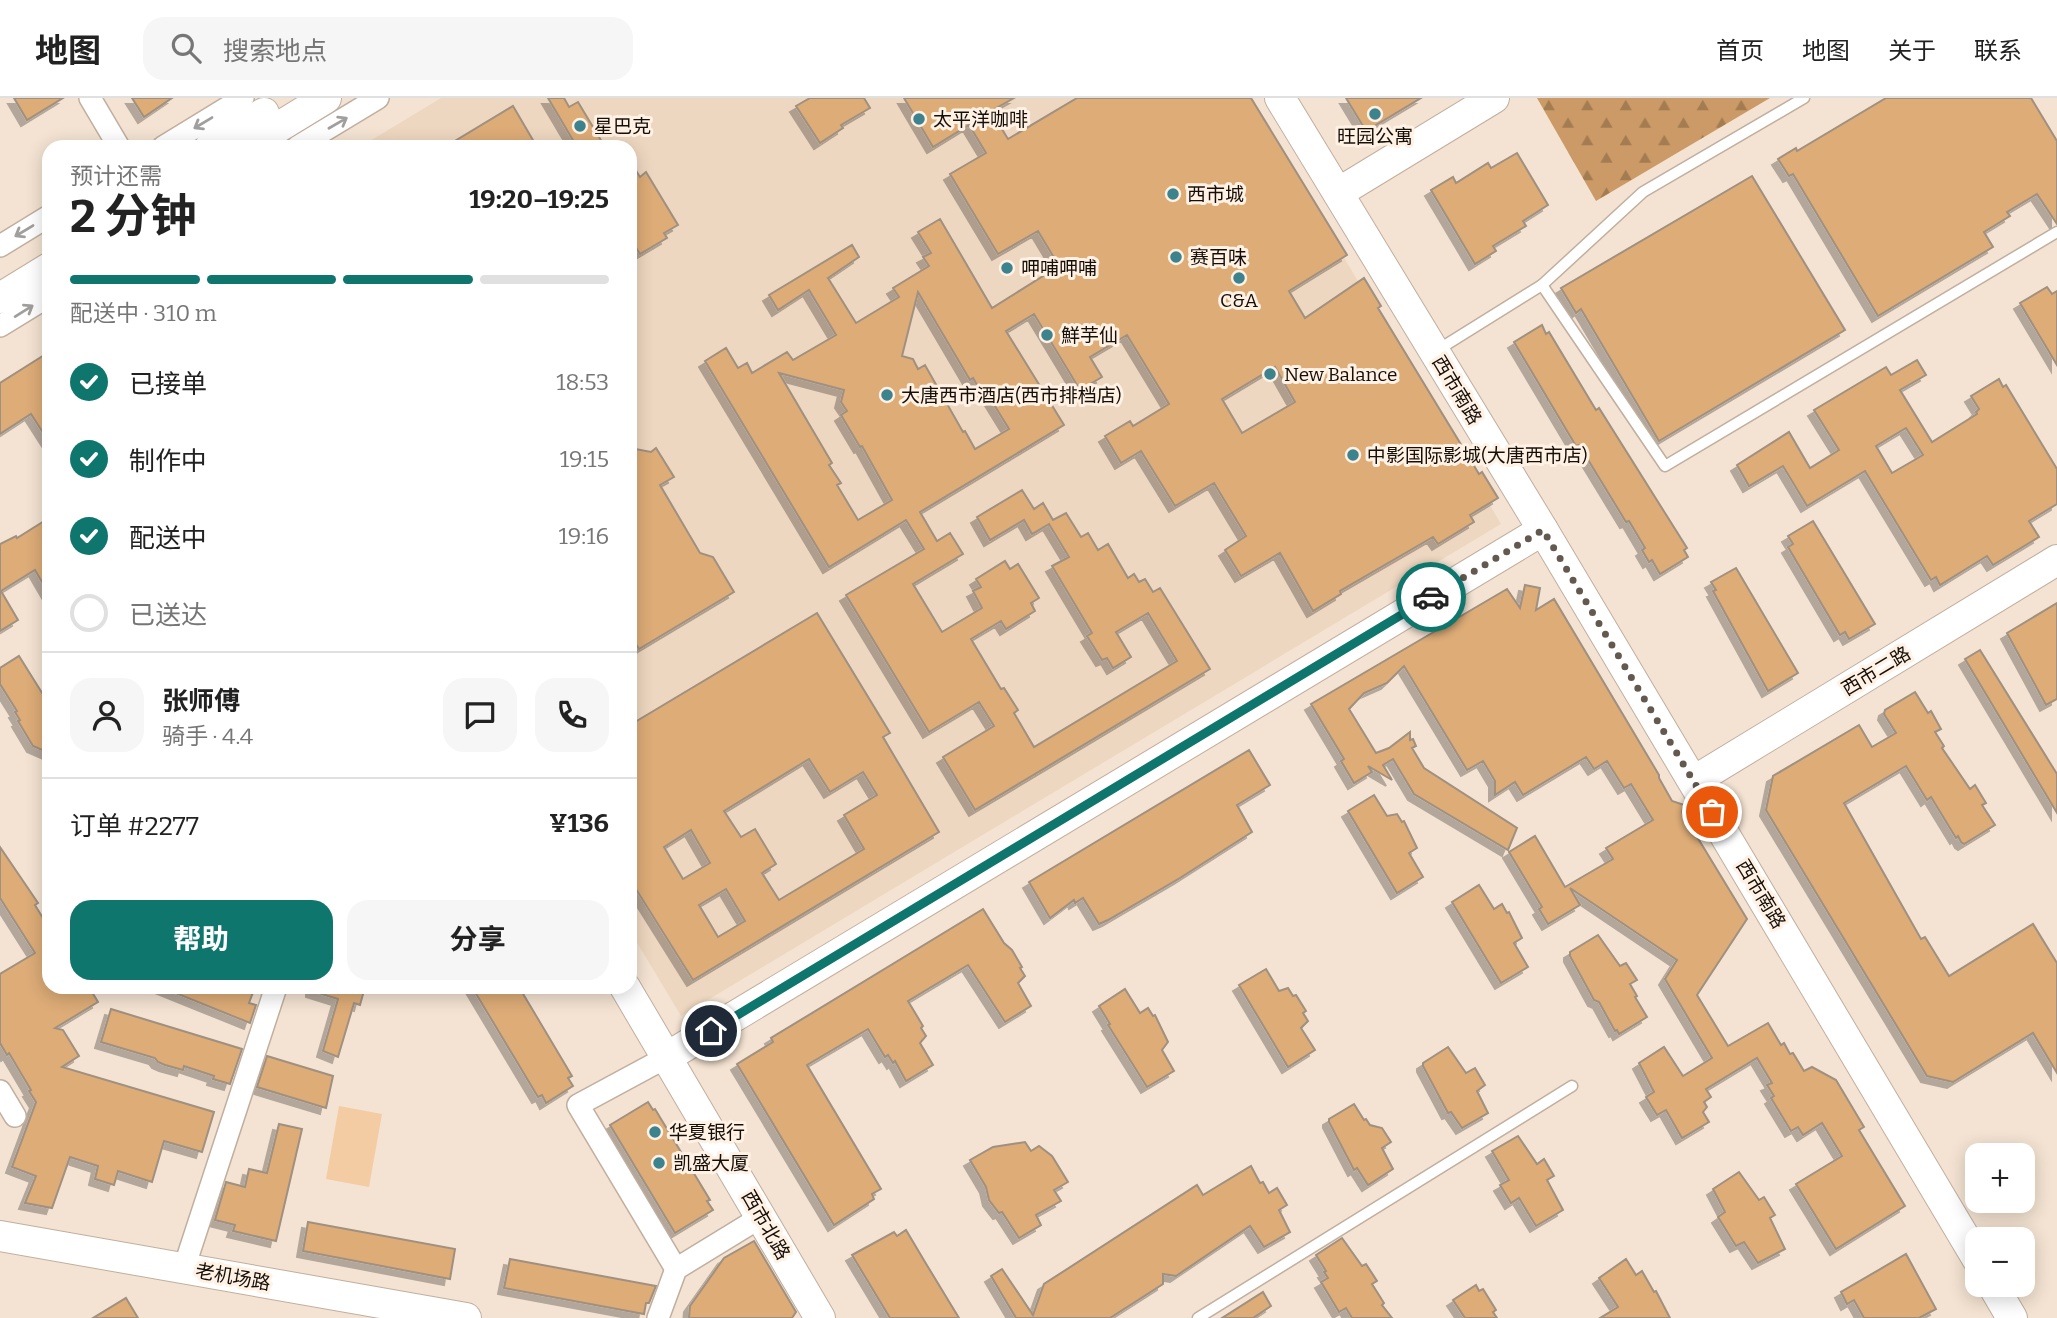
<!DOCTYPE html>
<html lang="zh">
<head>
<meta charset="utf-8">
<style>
	:root { --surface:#fff; --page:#f6f6f6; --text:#222; --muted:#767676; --line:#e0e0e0; --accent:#0f766e }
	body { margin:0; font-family:Bitter,"Noto Sans SC",serif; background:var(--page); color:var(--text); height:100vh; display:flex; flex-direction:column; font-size:26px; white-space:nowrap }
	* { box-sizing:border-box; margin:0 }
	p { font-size:23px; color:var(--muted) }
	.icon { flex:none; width:38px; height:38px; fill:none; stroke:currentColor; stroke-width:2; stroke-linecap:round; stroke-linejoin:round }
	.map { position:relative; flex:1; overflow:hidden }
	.side { position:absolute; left:42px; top:42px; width:595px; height:854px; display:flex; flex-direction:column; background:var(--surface); border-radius:21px; box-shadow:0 4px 18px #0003 }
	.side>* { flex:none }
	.tools { position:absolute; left:1965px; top:1045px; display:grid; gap:14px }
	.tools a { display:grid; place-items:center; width:70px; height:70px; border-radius:14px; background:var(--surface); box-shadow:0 4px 18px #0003; font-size:35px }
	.pin { position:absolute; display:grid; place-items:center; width:60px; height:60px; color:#fff; margin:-30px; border:4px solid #fff; border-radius:50%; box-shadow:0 2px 7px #0007 }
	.courier { position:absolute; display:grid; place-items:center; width:70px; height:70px; margin:-35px; border:5px solid #0f766e; border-radius:50%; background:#fff; color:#222; box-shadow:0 2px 9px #0007 }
	.overview em { font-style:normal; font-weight:700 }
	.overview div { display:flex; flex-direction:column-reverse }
	.overview { display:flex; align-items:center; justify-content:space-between; height:119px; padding:0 28px }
	h1 { font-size:46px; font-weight:700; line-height:52px }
	.bar { display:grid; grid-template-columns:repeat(4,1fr); gap:10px 7px; align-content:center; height:84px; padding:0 28px }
	.bar i { height:9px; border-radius:5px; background:var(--line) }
	.bar .current { background:var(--accent) }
	.bar p { grid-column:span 4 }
	.line { display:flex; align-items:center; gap:18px; padding:0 28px; border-top:2px solid var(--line) }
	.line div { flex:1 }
	.round { display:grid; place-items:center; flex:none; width:74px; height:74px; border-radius:21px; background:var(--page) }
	ol { padding:0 28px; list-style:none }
	li { display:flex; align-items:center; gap:21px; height:77px }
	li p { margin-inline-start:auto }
	li .icon { padding:7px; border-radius:50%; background:var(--accent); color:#fff; stroke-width:4 }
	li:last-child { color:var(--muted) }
	li i { width:38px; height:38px; border:4px solid var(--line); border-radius:50% }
	.primary-button { display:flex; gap:14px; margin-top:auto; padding:14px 28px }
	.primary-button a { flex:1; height:80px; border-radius:21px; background:var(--accent); color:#fff; font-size:28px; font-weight:700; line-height:80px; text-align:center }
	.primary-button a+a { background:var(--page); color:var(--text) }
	header { display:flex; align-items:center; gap:42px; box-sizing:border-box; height:98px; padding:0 35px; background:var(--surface); border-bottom:2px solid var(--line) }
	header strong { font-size:33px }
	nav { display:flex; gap:38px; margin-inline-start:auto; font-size:24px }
	.search { width:490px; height:63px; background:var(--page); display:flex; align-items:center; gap:18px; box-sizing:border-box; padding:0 24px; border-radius:21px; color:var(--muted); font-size:26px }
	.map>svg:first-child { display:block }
</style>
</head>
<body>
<header>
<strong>地图</strong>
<div class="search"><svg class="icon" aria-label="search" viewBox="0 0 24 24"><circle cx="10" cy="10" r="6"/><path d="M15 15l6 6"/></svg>搜索地点</div>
<nav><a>首页</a><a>地图</a><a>关于</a><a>联系</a></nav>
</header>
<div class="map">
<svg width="2057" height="1220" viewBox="0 0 2057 1220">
	<defs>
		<pattern id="forest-firs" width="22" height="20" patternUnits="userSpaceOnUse" patternTransform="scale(1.75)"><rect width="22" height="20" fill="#cb9a66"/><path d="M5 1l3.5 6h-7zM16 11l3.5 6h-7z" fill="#a47c52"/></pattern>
		<filter id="shadow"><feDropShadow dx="-6" dy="6" stdDeviation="0" flood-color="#0004"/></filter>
	</defs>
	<rect width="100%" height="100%" fill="#f4e3d2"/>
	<!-- built -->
	<path fill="#eed7c0" d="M441 0H1250L1501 426 681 918 630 833V49H360Z"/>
	<!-- forest -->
	<path fill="url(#forest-firs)" d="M1537 0H1770L1596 103Z"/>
	<!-- pitch -->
	<path fill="#f3cca4" d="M339 1008 382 1016 369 1089 326 1081Z"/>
	<!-- building -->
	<g fill="#ddac77" stroke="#a09080" stroke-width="2" fill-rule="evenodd" filter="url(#shadow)">
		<path d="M14 0H63L27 22Z"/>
		<path d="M132 0H172L144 19Z"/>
		<path d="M548 0H564L569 9 578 4 605 49H577Z"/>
		<path d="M810 0H864L870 10 841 27 843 30 820 45 796 8Z"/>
		<path d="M904 0H1014L991 13 1008 41 1077 0H1251L1347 157 1289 193 1305 220 1364 180 1381 208 1378 210 1479 376 1482 374 1498 400 1470 417 1474 424 1438 446 1433 439 1340 493 1341 496 1313 513 1280 455 1241 478 1225 452 1246 438 1214 385 1175 408 1141 353 1121 365 1105 338 1130 323 1133 328 1169 306 1127 237 1090 259 1102 279 1080 292 1034 216 1006 233 1064 327 920 414 937 443 950 435 963 456 913 486 942 534 982 510 973 493 981 489 976 481 1005 463 1010 471 1018 466 1039 500 1031 505 1035 513 1006 531 1001 523 971 541 1001 591 1004 590 1018 612 1014 615 1034 649 1177 563 1148 515 1116 534 1131 559 1113 570 1107 560 1102 562 1087 538 1092 535 1052 468 1069 459 1049 426 1032 436 1024 422 990 442 977 419 1022 392 1034 411 1043 405 1053 422 1066 415 1081 439 1088 435 1098 452 1108 446 1128 480 1134 476 1139 484 1145 481 1153 494 1160 490 1210 571 975 712 943 659 994 628 979 604 929 634 846 497 924 451 906 422 829 469 705 263 726 250 738 270 747 265 752 275 787 254 793 262 836 237 809 192 778 212 769 197 852 147 859 159 828 180 856 225 899 199 893 190 929 168 923 159 931 155 918 134 940 121 992 210 1059 168 1038 133 998 156 950 76 986 55 969 27 933 49ZM918 194 970 282 973 280 984 299 988 297 1009 331 975 351 965 333 963 334 925 267 918 271 913 261 902 258ZM1275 269 1295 304 1242 335 1222 301ZM779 275 844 292 841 304 847 313 841 317 860 349 862 348 892 402 858 422 837 387 841 385 829 367 832 365Z"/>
		<path d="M1346 0H1421L1366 33Z"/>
		<path d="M1886 0H2031L2057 43V126L2037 96 2007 114 2010 118 1984 134 1993 149 1878 218 1793 76 1789 78 1778 61 1796 50 1797 53Z"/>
		<path d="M513 8 537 49H445Z"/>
		<path d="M1517 55 1548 107 1523 123 1526 128 1493 148 1496 153 1475 166 1431 92 1453 79 1456 85 1488 65 1491 70Z"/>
		<path d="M630 63 640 79 646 74 678 127 664 135 667 140 640 156 630 140Z"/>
		<path d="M1752 78 1845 232 1659 343 1581 211 1576 215 1561 190Z"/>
		<path d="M2047 189 2052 196 2057 193V267L2020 205Z"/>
		<path d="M1542 227 1546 236 1549 234 1596 312 1599 310 1687 450 1684 452 1688 459 1660 476 1652 462 1649 464 1642 452 1645 450 1629 423 1626 424 1579 347 1576 348 1514 244Z"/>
		<path d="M49 254V344L31 316 0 336V285Z"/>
		<path d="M1917 262 1926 277 1900 292 1932 344 1977 316 1976 314 1979 311 1971 298 1999 281 2003 289 2006 287 2057 371V406L2029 423 2039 439 1993 467 1987 458 1940 487 1936 479 1931 482 1865 373 1807 408 1783 368 1749 388 1737 367 1789 334 1810 370 1839 352 1814 312 1886 269 1891 277ZM1906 330 1923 357 1892 375 1876 348Z"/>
		<path d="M630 350 651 354 656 350 674 379 660 387 700 455 713 459 734 494 639 551 630 537Z"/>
		<path d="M49 420V496L35 472 1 493 18 522 0 533V446L16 438 17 440Z"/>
		<path d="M1813 423 1875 526 1849 541 1845 534 1840 537 1788 449 1793 446 1788 438Z"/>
		<path d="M1736 470 1798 575 1768 593 1713 493 1716 492 1711 484Z"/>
		<path d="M1525 487 1540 490 1536 512 1554 501 1659 677V680L1672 703 1684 707 1682 714 1747 821 1697 897 1728 948 1768 925 1781 947 1784 945 1790 956 1793 955 1804 973 1812 969 1836 982 1864 1029 1859 1032 1905 1108 1836 1151 1796 1086 1842 1058 1822 1025 1803 1037 1798 1029 1791 1033 1771 1000 1774 998 1767 987 1772 985 1757 960 1706 991 1711 999 1704 1004 1707 1009 1703 1014 1709 1024 1682 1040 1666 1012 1657 1017 1646 999 1654 994 1639 965 1664 949 1683 978 1712 960 1665 881 1677 862 1570 790 1580 807 1548 826 1539 811 1542 809 1509 754 1535 738 1565 789 1613 761 1606 750 1653 722 1631 686 1624 690 1607 663 1594 671 1586 659 1523 697 1515 684 1495 697V683L1483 663 1467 672 1404 568 1387 585 1364 595 1349 611 1376 655 1389 650 1410 634V642L1413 641 1416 648 1412 650 1424 670 1517 730 1508 752 1414 696 1393 661 1383 667 1392 682 1368 668 1372 674 1354 685 1341 663 1344 661 1311 606 1507 491 1520 510Z"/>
		<path d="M2057 505V601L2046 607 2007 535Z"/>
		<path d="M817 515 890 635 883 639 939 734 693 882 634 788 636 786 630 777V627ZM809 661 830 694 863 674 877 697 844 717 864 751 779 802 762 775 776 766 755 731 741 739 724 713ZM691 732 710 765 683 781 664 749ZM726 791 745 823 718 839 699 807Z"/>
		<path d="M1980 552 2057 676V715L1965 561Z"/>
		<path d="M19 558 49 606V655L33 648 18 623 20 622 15 614 17 613 0 586V570Z"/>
		<path d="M1915 594 1928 615 1931 613 1941 631 1935 634 1944 648 1942 650 1970 691 1975 687 1986 705 1982 707 1995 727 1964 746 1961 744 1958 738 1956 740 1931 699 1927 702 1906 668 1844 705 1921 841 1925 839 1949 878 2033 826 2057 865V975L2033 935 1953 984 1927 978 1766 712 1773 678 1859 627 1872 649 1896 635 1884 616 1885 612Z"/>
		<path d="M1249 652 1270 687 1237 707 1252 734 1180 780 1108 822 1099 826 1083 800 1075 805 1074 802 1050 820 1029 784Z"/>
		<path d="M1374 697 1387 718 1397 716 1402 724 1404 723 1417 750 1409 755 1423 779 1397 795 1348 713Z"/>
		<path d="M0 749 38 805 35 807 49 830V889H89L98 904 55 930 63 932 79 958 62 969 214 1014 202 1054 164 1043 152 1084 118 1073 114 1087 95 1081 98 1068 70 1059 52 1110 25 1105 36 1078 12 1069 36 1004 29 993 31 992 9 955 7 957 0 945V876L35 855 0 800Z"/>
		<path d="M1479 787 1494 811 1502 806 1507 815 1509 814 1522 840 1514 845 1528 869 1501 885 1452 804Z"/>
		<path d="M983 811 1004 845 1012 852 1022 869 1020 870 1025 878 1018 885 1031 908 1005 924 968 867 908 903 923 928 921 930 926 938 920 945 933 967 906 983 895 963 893 965 888 957 885 959 868 931 807 967 881 1091 872 1096 874 1101 834 1127 737 966 773 944 771 940Z"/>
		<path d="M1598 837 1620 868 1626 865 1637 882 1630 886 1637 898 1635 899 1647 919 1619 936 1617 932 1615 933 1599 904 1594 902 1570 858V854Z"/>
		<path d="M1266 871 1279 893 1288 890 1293 898 1296 897 1306 913 1303 915 1308 923 1301 930 1315 952 1288 969 1239 887Z"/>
		<path d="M161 889H255L249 905 256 907 250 925Z"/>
		<path d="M312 889H365L360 907 354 905 338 959 323 953 338 901 312 893Z"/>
		<path d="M472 889H519L572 978 568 980 573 988 546 1005 542 997 538 999Z"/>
		<path d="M1125 891 1140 915 1148 910 1153 918 1155 917 1168 944 1162 952 1174 973 1147 989 1108 927 1110 926 1099 908Z"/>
		<path d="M111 911 242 951 230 986 213 981 214 978 184 968 183 972 165 967 158 964 155 960 101 944Z"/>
		<path d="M1448 949 1466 975 1475 970 1485 987 1477 993 1488 1015 1462 1030 1451 1014 1448 1015 1423 968V965Z"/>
		<path d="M267 958 333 978 326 1010 257 989Z"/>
		<path d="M648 1004 653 1012 655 1011 710 1102 707 1103 713 1112 675 1135 610 1027Z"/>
		<path d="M1354 1006 1364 1022 1366 1021 1370 1027 1382 1030 1391 1044 1382 1050 1393 1071 1368 1087 1357 1070 1354 1072 1329 1024V1021Z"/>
		<path d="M279 1026 302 1031 276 1143 233 1133 235 1127 215 1122 226 1084 245 1089 249 1071 267 1075Z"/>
		<path d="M1518 1038 1537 1066 1544 1061 1554 1078 1547 1082 1563 1112 1536 1128 1519 1100 1511 1105 1500 1087 1509 1082 1492 1053Z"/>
		<path d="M1025 1044 1031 1053 1039 1048 1052 1058 1068 1084 1054 1092 1061 1103 1036 1117 1041 1127 1019 1140 1002 1114 999 1115 989 1102 986 1089 970 1062 993 1049Z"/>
		<path d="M1251 1068 1260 1085 1263 1084 1269 1095 1277 1090 1287 1107 1279 1112 1290 1134 1264 1149 1250 1128 1176 1178 1163 1176V1186L1110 1220H1016L991 1178 1002 1171 1033 1217 1044 1186 1197 1087 1203 1097Z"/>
		<path d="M1739 1074 1759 1102 1764 1099 1775 1117 1770 1120 1785 1151 1758 1165 1744 1144 1736 1148 1718 1119 1725 1114 1713 1091Z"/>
		<path d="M308 1124 455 1151 450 1181 303 1153Z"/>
		<path d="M906 1132 925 1164 959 1220H890L852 1157 894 1134 897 1138Z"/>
		<path d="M1342 1140 1362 1168 1366 1166 1377 1183 1372 1186 1384 1205 1382 1207 1392 1220H1352L1346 1210 1339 1214 1321 1184 1328 1180 1324 1174 1326 1173 1316 1157Z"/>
		<path d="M754 1143 796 1214 792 1220H689L690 1208 724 1160Z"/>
		<path d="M1906 1156 1936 1211 1919 1220H1864L1854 1202 1847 1206 1841 1194Z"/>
		<path d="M510 1161 656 1188 649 1205H646L644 1216 504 1190Z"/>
		<path d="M1626 1161 1636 1177 1642 1173 1654 1194 1656 1193 1670 1220H1600L1618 1209 1599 1180Z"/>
		<path d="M1476 1187 1479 1193 1483 1191 1496 1212 1493 1214 1497 1220H1465L1453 1202Z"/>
		<path d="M1263 1194 1271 1208 1253 1220H1222Z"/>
		<path d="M126 1200 138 1220H93Z"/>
	</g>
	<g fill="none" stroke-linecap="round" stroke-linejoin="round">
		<!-- lane casing -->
		<g stroke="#c0af9f" stroke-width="13">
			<g id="lane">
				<path d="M1542 187 1665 368 2057 134"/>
				<path d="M1436 253 1542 187 1643 94 1804 0"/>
				<path d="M1198 1220 1572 988"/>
			</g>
		</g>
		<!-- street casing -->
		<g stroke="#c0af9f" stroke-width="24">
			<g id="street">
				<path d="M90 0 119 49"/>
				<path d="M163 49 243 0"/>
				<path d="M297 49 378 0"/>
				<path d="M0 148 49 118"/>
				<path d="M0 228 49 198"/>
				<path d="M667 959 578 1007 676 1171"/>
				<path d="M0 993 15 1018"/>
				<path d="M184 1170 276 889"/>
				<path d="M658 1220 676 1171 761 1119"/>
			</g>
		</g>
		<!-- secondary casing -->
		<g stroke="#c0af9f" stroke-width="32">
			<g id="secondary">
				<path d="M1280 0 1543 432 1978 1162"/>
				<path d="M210 49 264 15"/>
				<path d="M246 49 326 0"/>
				<path d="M1338 95 1494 0"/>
				<path d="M0 200 49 170"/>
				<path d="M1694 683 2057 462"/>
				<path d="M625 889 820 1220"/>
				<path d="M667 959 1543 432"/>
				<path d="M0 1138 466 1220"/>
				<path d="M1992 1186 2012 1220"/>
			</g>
		</g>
		<!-- lane -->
		<use href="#lane" stroke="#fff" stroke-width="10"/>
		<!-- street -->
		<use href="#street" stroke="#fff" stroke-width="21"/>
		<!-- secondary -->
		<use href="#secondary" stroke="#fff" stroke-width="30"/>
	</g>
	<!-- one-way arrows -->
	<defs><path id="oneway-shaft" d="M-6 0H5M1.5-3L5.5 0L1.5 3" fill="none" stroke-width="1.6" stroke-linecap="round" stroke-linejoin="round" transform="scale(1.75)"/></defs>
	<g stroke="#a19f9d">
		<use href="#oneway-shaft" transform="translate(203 25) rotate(149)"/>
		<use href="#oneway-shaft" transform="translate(338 25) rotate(-30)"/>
		<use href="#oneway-shaft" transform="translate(24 133) rotate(149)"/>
		<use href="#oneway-shaft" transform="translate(24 213) rotate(-32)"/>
	</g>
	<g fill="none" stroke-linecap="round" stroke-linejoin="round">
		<!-- done -->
		<path stroke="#63594f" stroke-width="7" stroke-dasharray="0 12.6" d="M1431 499 1543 432 1712 714"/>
		<!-- route -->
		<path stroke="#0f766e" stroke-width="9" d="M711 933 1431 499"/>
	</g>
	<!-- markers -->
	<g fill="#3d838e" stroke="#fff1e3" stroke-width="2.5">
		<circle cx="1375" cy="16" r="7"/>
		<circle cx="919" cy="21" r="7"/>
		<circle cx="580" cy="28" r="7"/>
		<circle cx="1173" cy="96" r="7"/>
		<circle cx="1176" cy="159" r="7"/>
		<circle cx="1007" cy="170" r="7"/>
		<circle cx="1239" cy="180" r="7"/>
		<circle cx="1047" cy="237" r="7"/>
		<circle cx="1270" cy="276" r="7"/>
		<circle cx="887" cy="297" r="7"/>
		<circle cx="1353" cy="357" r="7"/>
		<circle cx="655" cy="1034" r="7"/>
		<circle cx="659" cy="1065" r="7"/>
	</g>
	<g text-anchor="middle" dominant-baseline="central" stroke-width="6" stroke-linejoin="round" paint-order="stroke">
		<!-- poi labels -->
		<g font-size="19" fill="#150f09" stroke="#fff1e3" text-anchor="start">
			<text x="933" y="21">太平洋咖啡</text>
			<text x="594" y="28">星巴克</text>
			<text x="1375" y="38" text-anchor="middle">旺园公寓</text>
			<text x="1187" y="96">西市城</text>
			<text x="1190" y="159">赛百味</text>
			<text x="1021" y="170">呷哺呷哺</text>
			<text x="1239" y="202" text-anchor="middle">C&amp;A</text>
			<text x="1061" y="237">鮮芋仙</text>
			<text x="1284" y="276">New Balance</text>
			<text x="901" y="297">大唐西市酒店(西市排档店)</text>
			<text x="1367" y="357">中影国际影城(大唐西市店)</text>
			<text x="669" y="1034">华夏银行</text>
			<text x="673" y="1065">凯盛大厦</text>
		</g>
		<!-- street labels -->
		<g font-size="19" fill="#150f09" stroke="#fff1e3">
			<text transform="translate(1457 292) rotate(59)">西市南路</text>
			<text transform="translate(1876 573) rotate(-31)">西市二路</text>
			<text transform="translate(1761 796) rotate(59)">西市南路</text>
			<text transform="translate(766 1127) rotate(60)">西市北路</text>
			<text transform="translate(233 1179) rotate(10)">老机场路</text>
		</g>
	</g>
</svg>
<div class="tools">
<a>+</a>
<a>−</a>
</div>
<div class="pin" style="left:1712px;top:714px;background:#ea580c"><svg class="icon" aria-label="bag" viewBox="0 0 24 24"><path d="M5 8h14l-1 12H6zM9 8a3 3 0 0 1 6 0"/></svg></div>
<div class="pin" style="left:711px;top:933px;background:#1f2937"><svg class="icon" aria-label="home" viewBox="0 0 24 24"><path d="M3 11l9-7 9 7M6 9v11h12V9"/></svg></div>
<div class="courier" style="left:1431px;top:499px"><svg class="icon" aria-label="car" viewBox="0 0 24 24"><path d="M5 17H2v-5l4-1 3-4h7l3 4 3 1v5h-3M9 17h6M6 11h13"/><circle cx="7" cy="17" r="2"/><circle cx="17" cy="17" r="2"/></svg></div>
<section class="side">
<div class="overview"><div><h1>2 分钟</h1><p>预计还需</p></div><em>19:20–19:25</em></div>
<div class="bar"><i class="current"></i><i class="current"></i><i class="current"></i><i></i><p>配送中 · 310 m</p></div>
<ol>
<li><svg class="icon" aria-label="check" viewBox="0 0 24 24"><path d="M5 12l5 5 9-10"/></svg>已接单<p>18:53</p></li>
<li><svg class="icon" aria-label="check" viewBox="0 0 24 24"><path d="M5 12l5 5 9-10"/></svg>制作中<p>19:15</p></li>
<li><svg class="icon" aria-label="check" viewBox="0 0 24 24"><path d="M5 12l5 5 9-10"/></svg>配送中<p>19:16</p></li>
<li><i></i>已送达</li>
</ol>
<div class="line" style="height:126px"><a class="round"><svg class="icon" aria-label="person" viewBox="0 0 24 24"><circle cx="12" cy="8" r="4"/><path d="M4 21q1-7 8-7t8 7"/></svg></a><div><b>张师傅</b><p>骑手 · 4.4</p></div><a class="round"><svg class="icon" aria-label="chat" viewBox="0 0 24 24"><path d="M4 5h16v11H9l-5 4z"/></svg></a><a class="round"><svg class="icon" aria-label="phone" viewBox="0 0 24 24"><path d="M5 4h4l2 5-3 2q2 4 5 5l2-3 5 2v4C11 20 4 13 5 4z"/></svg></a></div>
<div class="line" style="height:91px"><div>订单 #2277</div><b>¥136</b></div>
<div class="primary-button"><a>帮助</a><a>分享</a></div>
</section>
</div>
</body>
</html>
